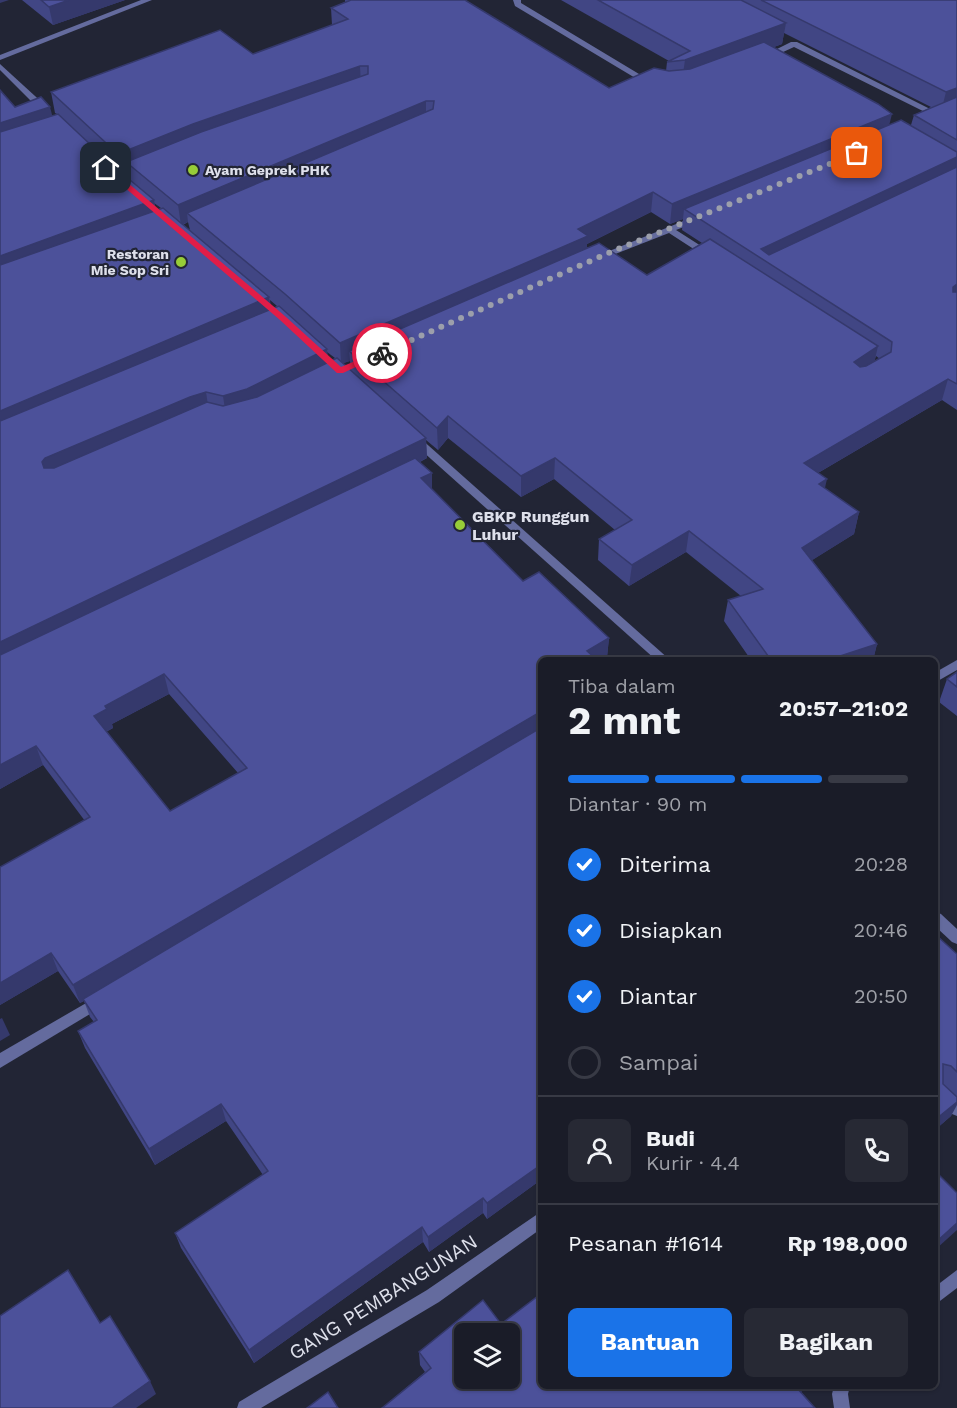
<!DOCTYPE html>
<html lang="id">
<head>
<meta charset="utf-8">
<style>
	:root { --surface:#1a1c28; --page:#272934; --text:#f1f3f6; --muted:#9fa1a8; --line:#383a45; --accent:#1a73e8 }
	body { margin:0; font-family:"Work Sans",sans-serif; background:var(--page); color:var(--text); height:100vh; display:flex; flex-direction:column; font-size:22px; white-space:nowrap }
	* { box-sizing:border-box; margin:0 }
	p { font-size:20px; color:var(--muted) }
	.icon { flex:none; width:33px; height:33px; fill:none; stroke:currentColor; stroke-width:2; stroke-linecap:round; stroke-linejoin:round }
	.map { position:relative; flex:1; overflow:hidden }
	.panel { position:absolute; left:538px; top:657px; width:400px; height:732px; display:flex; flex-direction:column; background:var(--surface); border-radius:9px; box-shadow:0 2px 4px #0004,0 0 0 2px var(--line) }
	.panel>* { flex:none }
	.tools { position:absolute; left:454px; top:1323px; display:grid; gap:12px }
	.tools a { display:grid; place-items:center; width:66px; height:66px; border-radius:9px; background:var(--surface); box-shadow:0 2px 4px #0004,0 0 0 2px var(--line); font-size:30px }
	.pin { position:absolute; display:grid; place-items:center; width:51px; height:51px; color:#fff; margin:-26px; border-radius:12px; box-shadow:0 3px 9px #0006 }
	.courier { position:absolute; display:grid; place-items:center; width:60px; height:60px; margin:-30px; border:4px solid #e11d48; border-radius:50%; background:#fff; color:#222; box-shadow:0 2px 8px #0007 }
	.summary em { font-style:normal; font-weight:700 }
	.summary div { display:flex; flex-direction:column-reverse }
	.summary { display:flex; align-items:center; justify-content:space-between; height:102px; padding:0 30px }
	h1 { font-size:39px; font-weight:700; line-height:45px }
	.bar { display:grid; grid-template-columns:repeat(4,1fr); gap:9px 6px; align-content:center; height:72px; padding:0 30px }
	.bar i { height:8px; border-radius:4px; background:var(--line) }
	.bar .on { background:var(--accent) }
	.bar p { grid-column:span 4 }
	.line { display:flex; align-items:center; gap:15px; padding:0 30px; border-top:2px solid var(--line) }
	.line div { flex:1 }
	.round { display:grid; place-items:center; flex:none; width:63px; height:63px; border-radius:9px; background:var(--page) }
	ol { padding:0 30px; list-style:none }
	li { display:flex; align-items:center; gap:18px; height:66px }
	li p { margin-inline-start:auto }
	li .icon { padding:6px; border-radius:50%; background:var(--accent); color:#fff; stroke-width:4 }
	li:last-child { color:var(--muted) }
	li i { width:33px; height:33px; border:3px solid var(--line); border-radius:50% }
	.cta { display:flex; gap:12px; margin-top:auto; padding:12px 30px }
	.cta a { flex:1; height:69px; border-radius:9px; background:var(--accent); color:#fff; font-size:24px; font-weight:700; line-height:69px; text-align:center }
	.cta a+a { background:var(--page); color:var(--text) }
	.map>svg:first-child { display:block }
</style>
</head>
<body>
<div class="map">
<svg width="957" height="1408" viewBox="0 0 957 1408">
	<rect width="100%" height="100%" fill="#222535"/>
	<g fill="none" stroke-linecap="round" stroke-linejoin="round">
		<!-- service -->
		<g fill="#646b9e" fill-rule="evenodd">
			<path d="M141 0H152L0 60V55Z"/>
			<path d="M513 0H521V3L654 83 647 85 515 6Z"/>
			<path d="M791 42H797L944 116 937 118 794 47 770 58 763 56Z"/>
			<path d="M957 660V670L936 682V672Z"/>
		</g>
		<!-- minor -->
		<g fill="#646b9e" fill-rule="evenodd">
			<path d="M0 64 47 107V111H41L0 70Z"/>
			<path d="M696 216 700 219 699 221 676 230 712 253V257H706L669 233 600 260 597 261 592 258Z"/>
			<path d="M416 437 420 438 670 660H656L412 442 411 440Z"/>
			<path d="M936 912 941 914 957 929V944L952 942 936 927Z"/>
			<path d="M100 995 105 997 107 1001 105 1005 0 1068V1053Z"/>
			<path d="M936 1083 941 1085 957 1100V1116L952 1114 936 1099Z"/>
			<path d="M542 1211V1228L439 1302 261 1408H237L239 1402 427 1290Z"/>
			<path d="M957 1270V1288L936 1304V1286Z"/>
			<path d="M834 1386H850L848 1394 850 1408H834L832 1394Z"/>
		</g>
	</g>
	<!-- wall -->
	<g fill="#414684" fill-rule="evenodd">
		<path d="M22 0H125L53 25Z"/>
		<path d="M345 0H465L609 88 666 71 667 62 669 61 561 0H957V410L942 400 818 473 825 488 859 512 854 534 812 560 877 644 873 660H751L724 621 728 600 741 596 686 552 629 586 598 560 599 539 615 530 554 479 521 497 448 438 438 450 426 440 427 458 420 462 432 473V489L523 581 609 638 607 657 603 660H542V1179L487 1219 483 1213 429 1252 423 1242 254 1363 181 1248 175 1233 263 1175 226 1121 155 1165 85 1048 78 1031 94 1022 90 1017 84 1001 80 1003 58 971 0 1005V867L85 821 43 765 0 789 15 107 52 116 57 114 55 113 51 92 253 54 332 25 331 8 345 2ZM784 33 931 107 914 115 911 125H890L774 47 782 44ZM128 172 130 180 122 174ZM154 203 161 208 156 210ZM651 212 670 224 683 219 682 230 702 243 647 275 587 247V244ZM188 222 190 230 183 225ZM270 300 277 306 271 309ZM327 352 335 358 328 362ZM876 356 880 359 874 362ZM350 361 351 370 343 363ZM169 694 238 773 170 811 106 732 113 728 112 724Z"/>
		<path d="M957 672V716L939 702 947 679Z"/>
		<path d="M936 935 957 954V1097L951 1116 936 1129Z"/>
		<path d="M542 1293V1386H807L801 1392 815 1408H382L425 1372 420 1365 419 1352 483 1300 501 1324ZM465 1334H510V1378H465Z"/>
	</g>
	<!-- shaded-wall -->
	<g fill="#35396c">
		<path d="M0 0H9L0 3Z"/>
		<path d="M69 0H125L53 25 49 7Z"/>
		<path d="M786 23 782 44 682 81 685 60Z"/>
		<path d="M360 66 361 86 126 162 128 172 121 174 118 154 193 124Z"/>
		<path d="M957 88V107L941 112 946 92Z"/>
		<path d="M426 101V121L187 213 188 222 181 225 178 205Z"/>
		<path d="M50 107 55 126 0 144V123Z"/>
		<path d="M892 114 887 134 684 209 683 219 670 224 672 204Z"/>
		<path d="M957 157V172L770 264 761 249Z"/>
		<path d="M653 192 651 212 587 244V257L349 351 350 361 341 364 340 343 578 229Z"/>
		<path d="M154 200 158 220 0 278V256Z"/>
		<path d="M957 284V302L947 308 953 287Z"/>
		<path d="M269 297 272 317 0 434V411Z"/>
		<path d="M878 346 873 368 849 383 854 362Z"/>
		<path d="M327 349 329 369 226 416 223 396Z"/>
		<path d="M948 379 942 400 799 484 804 463Z"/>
		<path d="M206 392 209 412 48 482 42 462 45 458 190 397Z"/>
		<path d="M448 416V438L438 450 437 428Z"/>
		<path d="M426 438 427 458 0 665V642Z"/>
		<path d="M555 458 554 479 521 497V476Z"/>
		<path d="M432 473V493L421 478Z"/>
		<path d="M827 479 822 501 819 484Z"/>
		<path d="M859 512 854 534 798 569 802 548Z"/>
		<path d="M689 531 686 552 629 586 632 565Z"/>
		<path d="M609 638 607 657 603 660H586L587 651Z"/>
		<path d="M877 644 873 660H828Z"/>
		<path d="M164 674 169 694 112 724 113 728 99 735 94 716 105 706Z"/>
		<path d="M542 711 541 730 80 1003 73 985Z"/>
		<path d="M36 746 43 765 0 789V765Z"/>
		<path d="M51 953 58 971 0 1005V983Z"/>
		<path d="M2 1018 10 1035 0 1041V1019Z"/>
		<path d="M957 1102V1105L951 1116 936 1129V1119Z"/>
		<path d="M221 1104 226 1121 155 1165 149 1149Z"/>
		<path d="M542 1164V1179L487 1219V1203Z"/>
		<path d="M483 1198V1213L429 1252 428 1237Z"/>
		<path d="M957 1223V1230L936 1249V1242Z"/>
		<path d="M422 1227 423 1242 254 1363 249 1350Z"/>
		<path d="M150 1381 156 1394 136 1408H112Z"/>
		<path d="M799 1386H807L791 1400 797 1388Z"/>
	</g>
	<!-- building -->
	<g fill="#4c519a" stroke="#35396c" stroke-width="1.5" fill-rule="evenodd">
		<path d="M41 0H69L49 7Z"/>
		<path d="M351 0H465L609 88 654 68 669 71 690 69 764 42 878 104 892 114 672 204 653 192 578 229 588 236 340 343 285 294 187 213 433 109 434 101H426L178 205 126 162 201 132 368 74V66H360L193 124 118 154 51 92 220 30 253 54 348 19 331 8Z"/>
		<path d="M598 0H741L786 23 685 60 667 62 690 51Z"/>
		<path d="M761 0H957V88L946 92Z"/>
		<path d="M0 90 15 107 41 97 50 107 0 123Z"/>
		<path d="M957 97V140L914 115Z"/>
		<path d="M58 114 112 165 154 200 0 256V132Z"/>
		<path d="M901 120 957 152V157L761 249 769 255 957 167V284L953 287V292H957V384L948 379 804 463 827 479 819 484 859 512 802 548 877 644 828 660H771L728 600 763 589 689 531 632 565 599 539 632 520 555 458 521 476 448 416 437 428 349 351 599 243 647 275 710 239 878 346 854 362 860 367 866 366 891 352 892 342 684 209Z"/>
		<path d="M163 208 269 297 0 411V265Z"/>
		<path d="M279 306 327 349 247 389 223 396 206 392 190 397 45 458 42 462 44 468H54L207 402 223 406 257 397 337 358 426 438 0 642V421Z"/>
		<path d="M415 458 432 473 421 478 523 581 539 572 609 638 587 651 597 660H542V711L73 985 51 953 0 983V867L90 817 36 746 0 765V655ZM164 674 247 768 170 811 94 716 107 709 105 706Z"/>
		<path d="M957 672V687L947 679Z"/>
		<path d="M542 727V1164L487 1203 483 1198 428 1237 422 1227 249 1350 175 1233 268 1171 221 1104 149 1149 78 1031 97 1020 83 999Z"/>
		<path d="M936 935 957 954V1072L951 1066 943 1064V1084L957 1097V1102L936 1119Z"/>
		<path d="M936 1172 957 1193V1223L936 1242Z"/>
		<path d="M68 1270 100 1323 110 1316 150 1381 112 1408H0V1316Z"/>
		<path d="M542 1293V1386H799L797 1388 815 1408H382L431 1368 419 1352 483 1300 501 1324ZM465 1334H510V1378H465Z"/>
		<path d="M328 1392 338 1408H307Z"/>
	</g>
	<!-- route -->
	<path fill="#e11d48" d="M103 166H108L286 317 341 367 379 351 386 353 343 373H337L280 320 103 169Z"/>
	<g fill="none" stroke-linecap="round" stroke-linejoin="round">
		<!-- done -->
		<path stroke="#9c9fab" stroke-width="6" stroke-dasharray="0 10.8" d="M382 353 613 251 857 153"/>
	</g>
	<!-- markers -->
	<g fill="#97cc38" stroke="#222535" stroke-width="2">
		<circle cx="193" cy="170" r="6"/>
		<circle cx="181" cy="262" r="6"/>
		<circle cx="460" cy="525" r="6"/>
	</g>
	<g text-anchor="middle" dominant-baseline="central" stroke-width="4.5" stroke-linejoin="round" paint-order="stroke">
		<!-- far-poi labels -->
		<g font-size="14" font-weight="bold" fill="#dee0eb" stroke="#222535" text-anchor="start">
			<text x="205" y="170">Ayam Geprek PHK</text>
			<text x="169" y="254" text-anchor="end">Restoran<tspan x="169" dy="16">Mie Sop Sri</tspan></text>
		</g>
		<!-- poi labels -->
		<g font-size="16" font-weight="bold" fill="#dee0eb" stroke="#222535" text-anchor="start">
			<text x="472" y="516">GBKP Runggun<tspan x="472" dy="18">Luhur</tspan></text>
		</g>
		<!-- near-street labels -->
		<g font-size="20" fill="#dee0eb" stroke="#222535">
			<text transform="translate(383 1297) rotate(-32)">GANG PEMBANGUNAN</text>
		</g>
	</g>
</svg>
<div class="tools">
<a><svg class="icon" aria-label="layers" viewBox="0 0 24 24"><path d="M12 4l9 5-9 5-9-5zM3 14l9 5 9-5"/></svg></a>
</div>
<div class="pin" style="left:857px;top:153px;background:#ea580c"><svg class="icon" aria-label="bag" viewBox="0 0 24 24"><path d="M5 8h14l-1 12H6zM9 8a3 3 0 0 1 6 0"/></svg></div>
<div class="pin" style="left:106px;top:168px;background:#1f2937"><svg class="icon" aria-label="home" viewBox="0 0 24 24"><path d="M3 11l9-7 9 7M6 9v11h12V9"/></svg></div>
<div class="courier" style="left:382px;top:353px"><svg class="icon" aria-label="bike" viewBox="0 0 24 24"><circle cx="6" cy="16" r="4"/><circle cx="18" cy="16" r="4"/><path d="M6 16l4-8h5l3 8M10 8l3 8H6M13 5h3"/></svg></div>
<section class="panel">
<div class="summary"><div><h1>2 mnt</h1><p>Tiba dalam</p></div><em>20:57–21:02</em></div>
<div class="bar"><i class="on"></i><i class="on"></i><i class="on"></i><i></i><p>Diantar · 90 m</p></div>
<ol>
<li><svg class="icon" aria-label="check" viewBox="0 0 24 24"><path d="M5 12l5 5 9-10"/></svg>Diterima<p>20:28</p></li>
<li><svg class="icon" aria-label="check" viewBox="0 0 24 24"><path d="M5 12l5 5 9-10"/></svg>Disiapkan<p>20:46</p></li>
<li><svg class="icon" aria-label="check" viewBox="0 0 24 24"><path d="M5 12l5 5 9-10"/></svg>Diantar<p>20:50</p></li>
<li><i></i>Sampai</li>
</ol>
<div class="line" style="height:108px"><a class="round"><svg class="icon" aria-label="person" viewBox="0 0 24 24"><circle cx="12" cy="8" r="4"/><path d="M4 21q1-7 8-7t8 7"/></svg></a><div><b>Budi</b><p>Kurir · 4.4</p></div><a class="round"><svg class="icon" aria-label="phone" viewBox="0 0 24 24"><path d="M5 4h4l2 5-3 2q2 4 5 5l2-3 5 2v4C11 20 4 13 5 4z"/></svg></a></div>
<div class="line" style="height:78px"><div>Pesanan #1614</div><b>Rp 198,000</b></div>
<div class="cta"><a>Bantuan</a><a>Bagikan</a></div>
</section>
</div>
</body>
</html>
